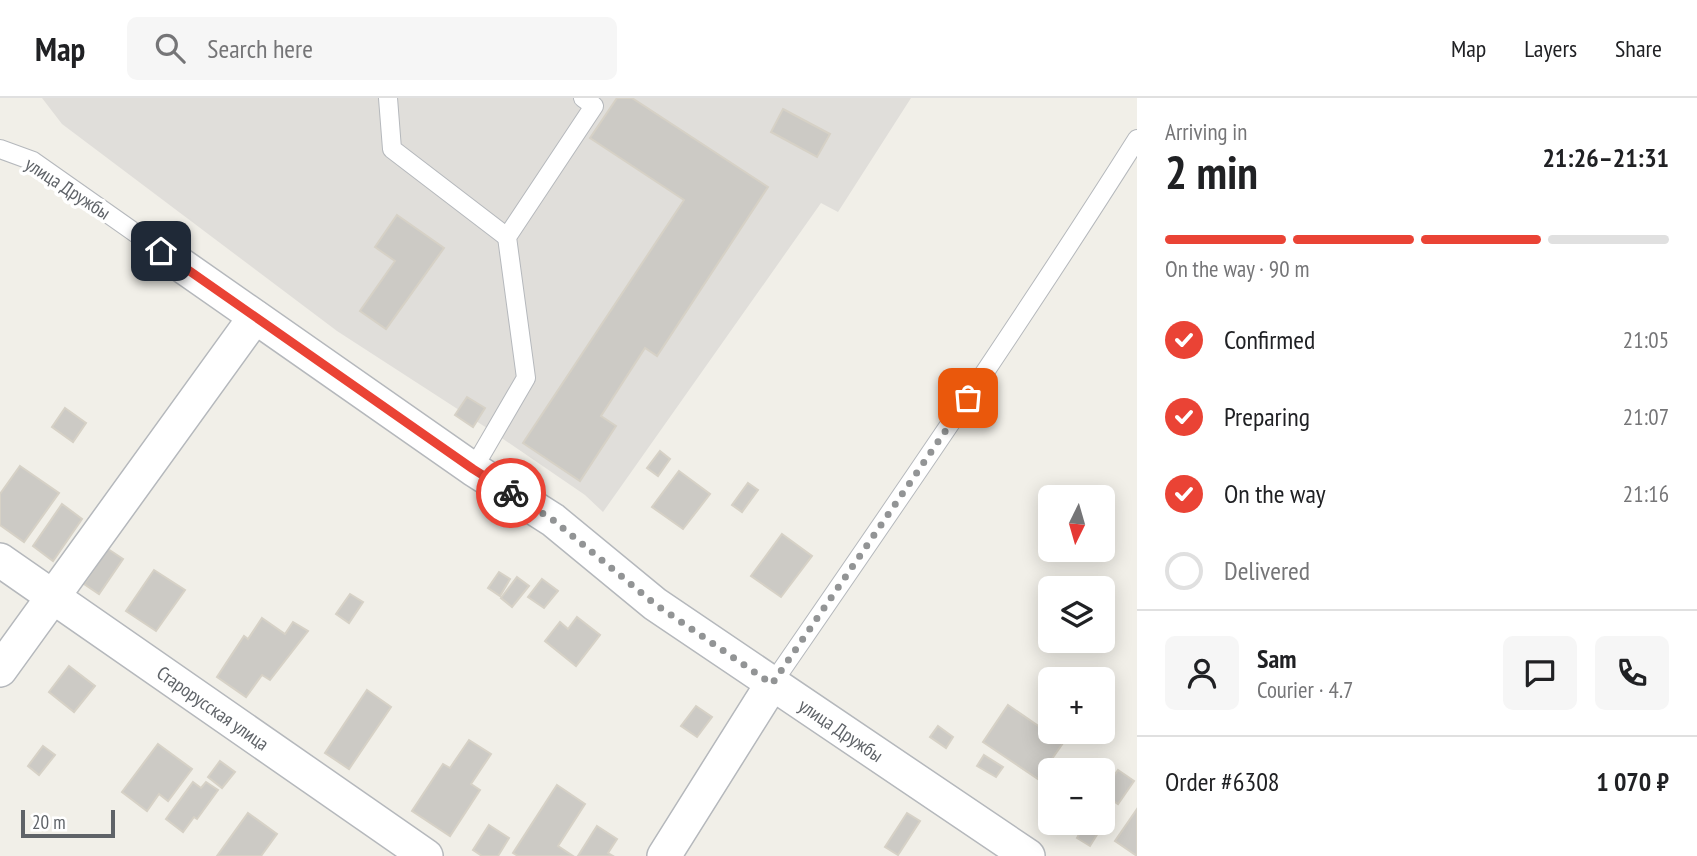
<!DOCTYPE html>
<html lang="en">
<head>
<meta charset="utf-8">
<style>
	:root { --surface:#fff; --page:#f6f6f6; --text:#202124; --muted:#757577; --line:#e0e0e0; --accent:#ea4335 }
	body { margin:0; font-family:"PT Sans Narrow",sans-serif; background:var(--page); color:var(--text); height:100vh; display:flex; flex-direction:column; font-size:26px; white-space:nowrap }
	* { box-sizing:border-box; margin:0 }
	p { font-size:23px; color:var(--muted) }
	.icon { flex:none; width:38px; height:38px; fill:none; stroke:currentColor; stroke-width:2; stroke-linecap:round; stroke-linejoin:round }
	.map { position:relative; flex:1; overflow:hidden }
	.side { display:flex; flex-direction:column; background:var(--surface); width:560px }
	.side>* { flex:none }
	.needle { width:46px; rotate:185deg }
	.tools { position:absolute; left:1038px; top:387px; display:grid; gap:14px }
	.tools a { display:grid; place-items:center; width:77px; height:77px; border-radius:10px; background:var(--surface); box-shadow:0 4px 18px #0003; font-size:35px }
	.scale { position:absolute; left:21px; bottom:18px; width:94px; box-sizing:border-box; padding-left:7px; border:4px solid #5f6368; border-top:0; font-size:19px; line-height:24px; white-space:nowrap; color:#5f6368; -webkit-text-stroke:5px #fff; paint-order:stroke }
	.pin { position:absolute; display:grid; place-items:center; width:60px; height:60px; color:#fff; margin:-30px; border-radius:14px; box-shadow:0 4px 10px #0006 }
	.courier { position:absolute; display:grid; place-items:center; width:70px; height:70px; margin:-35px; border:5px solid #ea4335; border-radius:50%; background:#fff; color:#222; box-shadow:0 2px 9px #0007 }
	.overview em { font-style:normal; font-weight:800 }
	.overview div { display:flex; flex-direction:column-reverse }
	.overview { display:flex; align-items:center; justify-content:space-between; height:119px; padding:0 28px }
	h1 { font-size:46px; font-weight:800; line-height:52px }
	.bar { display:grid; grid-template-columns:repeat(4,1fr); gap:10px 7px; align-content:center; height:84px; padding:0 28px }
	.bar i { height:9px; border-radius:5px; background:var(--line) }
	.bar .active { background:var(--accent) }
	.bar p { grid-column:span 4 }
	.line { display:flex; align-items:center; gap:18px; padding:0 28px; border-top:2px solid var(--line) }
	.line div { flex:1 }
	.round { display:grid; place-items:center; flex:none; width:74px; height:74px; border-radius:10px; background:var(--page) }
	ol { padding:0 28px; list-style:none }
	li { display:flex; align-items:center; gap:21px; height:77px }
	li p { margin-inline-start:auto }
	li .icon { padding:7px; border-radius:50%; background:var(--accent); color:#fff; stroke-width:4 }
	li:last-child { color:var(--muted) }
	li i { width:38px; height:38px; border:4px solid var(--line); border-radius:50% }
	header { display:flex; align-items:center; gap:42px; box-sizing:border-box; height:98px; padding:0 35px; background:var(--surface); border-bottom:2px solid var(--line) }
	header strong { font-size:33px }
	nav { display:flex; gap:38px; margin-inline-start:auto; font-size:24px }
	.search { width:490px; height:63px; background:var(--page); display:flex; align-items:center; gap:18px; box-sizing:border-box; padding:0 24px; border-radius:10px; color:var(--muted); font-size:26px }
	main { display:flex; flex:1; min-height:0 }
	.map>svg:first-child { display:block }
</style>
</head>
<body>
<header>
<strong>Map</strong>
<div class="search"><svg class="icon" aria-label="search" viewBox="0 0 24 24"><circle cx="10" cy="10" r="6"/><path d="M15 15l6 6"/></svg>Search here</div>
<nav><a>Map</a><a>Layers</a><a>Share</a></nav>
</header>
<main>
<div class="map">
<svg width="1137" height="758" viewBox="0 0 1137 758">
	<rect width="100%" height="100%" fill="#f1efe8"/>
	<!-- industrial -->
	<path fill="#e0deda" d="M42 0H911L838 114 821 105 603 414 585 397 493 334 337 233 62 26Z"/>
	<!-- building -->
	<g fill="#cccac5" stroke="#d6d1c6" stroke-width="2">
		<path d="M617 0H632L768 89 657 258 645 250 601 318 616 328 580 383 523 345 684 102 590 40Z"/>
		<path d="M783 11 830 36 817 59 771 34Z"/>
		<path d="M397 117 444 150 386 231 360 213 395 163 375 149Z"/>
		<path d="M467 299 485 310 473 329 455 317Z"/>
		<path d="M65 310 86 325 73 344 52 329Z"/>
		<path d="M660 353 670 361 658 378 647 370Z"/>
		<path d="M20 368 59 395 24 444 0 427V396Z"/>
		<path d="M679 373 710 396 683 431 652 409Z"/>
		<path d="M748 385 758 392 742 414 732 407Z"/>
		<path d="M62 406 82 421 53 463 33 448Z"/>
		<path d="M782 436 812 458 781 499 751 478Z"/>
		<path d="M108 451 123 461 99 496 84 486Z"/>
		<path d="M154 472 185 492 156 533 126 513Z"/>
		<path d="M499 474 510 481 500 498 488 490Z"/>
		<path d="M517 479 529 488 512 509 501 500Z"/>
		<path d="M542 481 558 493 544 510 528 499Z"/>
		<path d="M350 496 363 504 349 525 336 516Z"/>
		<path d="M577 519 600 537 576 568 545 543 560 524 568 531Z"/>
		<path d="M262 520 285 536 293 524 308 533 270 582 262 577 246 599 217 579 244 538 248 541Z"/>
		<path d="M69 568 95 588 74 614 49 594Z"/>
		<path d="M367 592 391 609 349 671 325 655Z"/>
		<path d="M1008 607 1063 645 1038 681 983 644Z"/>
		<path d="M696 608 712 619 697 639 681 628Z"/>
		<path d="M938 628 953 639 946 650 930 639Z"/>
		<path d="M469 642 491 656 471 686 480 692 450 738 412 713 443 666 450 670Z"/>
		<path d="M158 646 192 671 168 703 159 696 147 713 122 694Z"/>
		<path d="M43 648 55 657 39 677 28 668Z"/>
		<path d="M984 657 1003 669 996 679 977 668Z"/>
		<path d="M220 663 235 674 222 690 208 679Z"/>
		<path d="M1118 672 1134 683 1118 706 1102 695Z"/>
		<path d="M193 684 201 690 206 684 218 692 197 721 194 719 183 734 166 721Z"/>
		<path d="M557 687 585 706 558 748 573 758H518L513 755Z"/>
		<path d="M1137 711V758L1115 743Z"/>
		<path d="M248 715 277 736 261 758H217Z"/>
		<path d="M907 715 920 723 898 757 885 749Z"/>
		<path d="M1086 724 1103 727 1090 748 1077 740Z"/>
		<path d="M489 727 509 740 498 758H482L473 752Z"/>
		<path d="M597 728 617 741 608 755 613 758H578Z"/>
	</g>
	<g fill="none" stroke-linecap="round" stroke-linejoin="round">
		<!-- lane casing -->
		<g stroke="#b5b8bc" stroke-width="20">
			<g id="lane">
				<path d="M388 0 392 51 507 139"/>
				<path d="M0 51 33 63 161 153"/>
				<path d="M473 371 526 280 507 139 594 8 583 0"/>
				<path d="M772 586C896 406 1020 226 1137 41"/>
			</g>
		</g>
		<!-- street casing -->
		<g stroke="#b5b8bc" stroke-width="36">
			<g id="street">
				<path d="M161 153 473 371 553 422 655 506 1028 758"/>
				<path d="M0 462 426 758"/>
				<path d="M0 572 255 219"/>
				<path d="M664 758 772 586"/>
			</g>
		</g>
		<!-- lane -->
		<use href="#lane" stroke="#fff" stroke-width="18"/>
		<!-- street -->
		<use href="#street" stroke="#fff" stroke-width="33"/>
	</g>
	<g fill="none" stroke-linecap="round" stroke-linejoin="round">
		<!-- done -->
		<path stroke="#929495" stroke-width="7" stroke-dasharray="0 12.6" d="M511 395 553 422 655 506 772 586 968 300"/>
		<!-- route -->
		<path stroke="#ea4335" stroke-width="9" d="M161 153 473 371 511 395"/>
	</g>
	<g text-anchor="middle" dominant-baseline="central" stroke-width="7" stroke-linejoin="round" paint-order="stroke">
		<!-- street labels -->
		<g font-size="19" fill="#5f6368" stroke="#fff">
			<text transform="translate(68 90) rotate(33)">улица Дружбы</text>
			<text transform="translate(213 610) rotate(35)">Старорусская улица</text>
			<text transform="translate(841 632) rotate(34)">улица Дружбы</text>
		</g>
	</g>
</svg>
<div class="tools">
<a><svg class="needle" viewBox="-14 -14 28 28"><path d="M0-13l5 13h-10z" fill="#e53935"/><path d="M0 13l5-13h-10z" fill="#757577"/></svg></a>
<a><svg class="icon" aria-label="layers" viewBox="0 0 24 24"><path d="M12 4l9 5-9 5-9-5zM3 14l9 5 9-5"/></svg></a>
<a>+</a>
<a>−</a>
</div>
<div class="scale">20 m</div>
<div class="pin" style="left:968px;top:300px;background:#ea580c"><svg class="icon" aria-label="bag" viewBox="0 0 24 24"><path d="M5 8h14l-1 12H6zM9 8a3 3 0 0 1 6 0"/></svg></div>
<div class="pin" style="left:161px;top:153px;background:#1f2937"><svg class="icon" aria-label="home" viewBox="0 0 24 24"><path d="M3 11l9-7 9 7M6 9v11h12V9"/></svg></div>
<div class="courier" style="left:511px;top:395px"><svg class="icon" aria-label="bike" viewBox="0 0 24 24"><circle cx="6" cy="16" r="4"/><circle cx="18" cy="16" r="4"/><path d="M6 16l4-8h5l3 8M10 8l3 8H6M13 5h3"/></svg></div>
</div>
<section class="side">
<div class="overview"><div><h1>2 min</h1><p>Arriving in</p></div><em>21:26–21:31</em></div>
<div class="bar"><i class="active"></i><i class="active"></i><i class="active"></i><i></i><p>On the way · 90 m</p></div>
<ol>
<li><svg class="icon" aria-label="check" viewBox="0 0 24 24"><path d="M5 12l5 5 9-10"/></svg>Confirmed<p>21:05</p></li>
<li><svg class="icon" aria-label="check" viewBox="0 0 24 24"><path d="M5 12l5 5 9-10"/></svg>Preparing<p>21:07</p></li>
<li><svg class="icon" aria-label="check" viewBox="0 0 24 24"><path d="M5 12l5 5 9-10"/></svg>On the way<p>21:16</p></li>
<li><i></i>Delivered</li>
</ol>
<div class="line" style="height:126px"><a class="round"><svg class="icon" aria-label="person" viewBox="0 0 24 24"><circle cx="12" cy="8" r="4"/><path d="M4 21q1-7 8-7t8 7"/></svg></a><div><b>Sam</b><p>Courier · 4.7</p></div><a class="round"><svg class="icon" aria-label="chat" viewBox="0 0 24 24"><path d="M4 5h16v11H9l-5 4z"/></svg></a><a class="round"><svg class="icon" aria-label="phone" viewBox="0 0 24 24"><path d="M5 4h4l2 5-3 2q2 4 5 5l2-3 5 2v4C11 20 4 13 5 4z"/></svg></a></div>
<div class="line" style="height:91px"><div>Order #6308</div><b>1 070 ₽</b></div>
</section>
</main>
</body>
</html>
